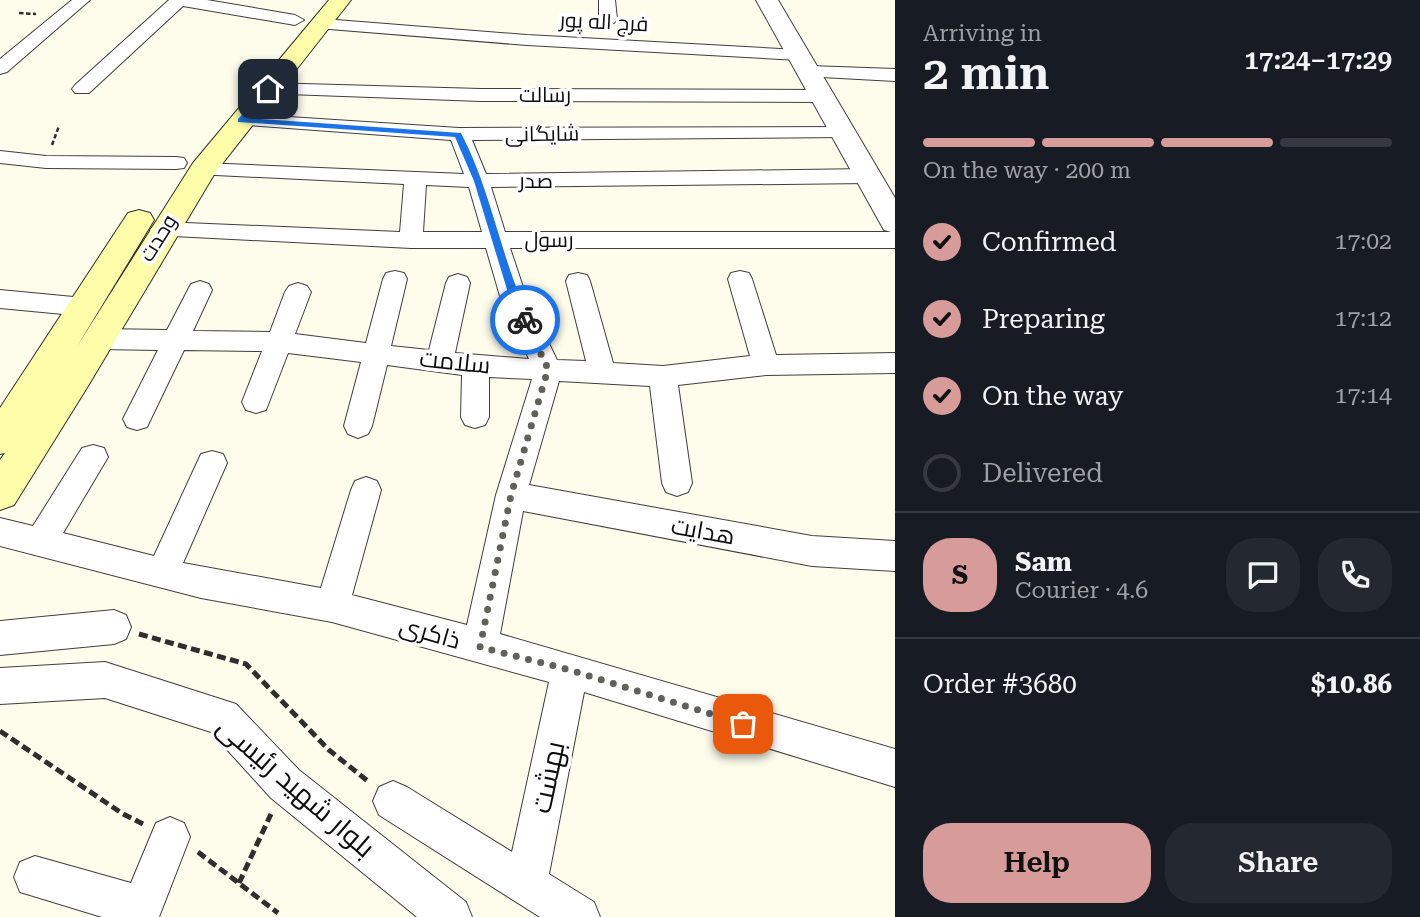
<!DOCTYPE html>
<html lang="en">
<head>
<meta charset="utf-8">
<style>
	:root { --surface:#171b24; --page:#242831; --text:#f1f3f6; --muted:#9ea1a6; --line:#363941; --accent:#d79b99 }
	body { margin:0; font-family:"Roboto Serif",Cairo,serif; background:var(--page); color:var(--text); height:100vh; display:flex; flex-direction:column; font-size:26px; white-space:nowrap }
	* { box-sizing:border-box; margin:0 }
	p { font-size:23px; color:var(--muted) }
	.icon { flex:none; width:38px; height:38px; fill:none; stroke:currentColor; stroke-width:2; stroke-linecap:round; stroke-linejoin:round }
	.map { position:relative; flex:1; overflow:hidden }
	.panel { display:flex; flex-direction:column; background:var(--surface); width:525px }
	.panel>* { flex:none }
	.pin { position:absolute; display:grid; place-items:center; width:60px; height:60px; color:#fff; margin:-30px; border-radius:14px; box-shadow:0 4px 10px #0006 }
	.courier { position:absolute; display:grid; place-items:center; width:70px; height:70px; margin:-35px; border:5px solid #1a73e8; border-radius:50%; background:#fff; color:#222; box-shadow:0 2px 9px #0007 }
	.overview em { font-style:normal; font-weight:600 }
	.overview div { display:flex; flex-direction:column-reverse }
	.overview { display:flex; align-items:center; justify-content:space-between; height:119px; padding:0 28px }
	h1 { font-size:46px; font-weight:600; line-height:52px }
	.bar { display:grid; grid-template-columns:repeat(4,1fr); gap:10px 7px; align-content:center; height:84px; padding:0 28px }
	.bar i { height:9px; border-radius:5px; background:var(--line) }
	.bar .active { background:var(--accent) }
	.bar p { grid-column:span 4 }
	.line { display:flex; align-items:center; gap:18px; padding:0 28px; border-top:2px solid var(--line) }
	.line div { flex:1 }
	.round { display:grid; place-items:center; flex:none; width:74px; height:74px; border-radius:28px; background:var(--page) }
	ol { padding:0 28px; list-style:none }
	li { display:flex; align-items:center; gap:21px; height:77px }
	li p { margin-inline-start:auto }
	li .icon { padding:7px; border-radius:50%; background:var(--accent); color:#111; stroke-width:4 }
	li:last-child { color:var(--muted) }
	li i { width:38px; height:38px; border:4px solid var(--line); border-radius:50% }
	.action { display:flex; gap:14px; margin-top:auto; padding:14px 28px }
	.action a { flex:1; height:80px; border-radius:28px; background:var(--accent); color:#111; font-size:28px; font-weight:600; line-height:80px; text-align:center }
	.action a+a { background:var(--page); color:var(--text) }
	main { display:flex; flex:1; min-height:0 }
	.map>svg:first-child { display:block }
</style>
</head>
<body>
<main>
<div class="map">
<svg width="895" height="917" viewBox="0 0 895 917">
	<rect width="100%" height="100%" fill="#fefdec"/>
	<g fill="none" stroke-linecap="round" stroke-linejoin="round">
		<!-- minor casing -->
		<g stroke="#3f3f3f" stroke-width="2">
			<g id="minor">
				<path d="M72 0H90L7 72 0 74V59Z"/>
				<path d="M169 0H207L295 15 304 20 295 25 183 6 89 93H75L72 89 75 85Z"/>
				<path d="M599 0H615L617 19 614 23 608 24 599 19Z"/>
				<path d="M323 19 527 35 799 50 808 55 799 60 527 45 317 28 314 24 317 20Z"/>
				<path d="M810 66 895 69V81L803 76 801 72Z"/>
				<path d="M267 83 481 89 824 90 834 96 824 102 481 101 260 93 257 89Z"/>
				<path d="M241 114 459 128 850 127 853 131 850 135 843 137 472 140 486 174 869 169 877 171 880 176 877 181 869 183 491 187 505 232H895V248H510L526 296 557 360 586 361 566 281 569 275 578 273 587 275 590 281 613 363 663 366 750 356 728 279 731 273 740 271 749 273 752 279 776 355 895 353V373L766 375 678 385 692 483 688 492 677 496 666 492 662 483 650 386 559 381 529 485 812 536 895 541V571L812 566 523 511 500 634 895 749V787L584 692 549 874 594 902 600 917H540L379 815 373 801 379 787 393 781 407 787 512 852 549 682 332 622 201 598 0 546V518L33 526 82 448 93 445 104 448 108 457 63 533 154 556 201 454 212 451 223 454 227 463 183 563 321 588 351 490 355 481 366 477 377 481 381 490 352 595 467 625 496 495 532 379 489 377V417L485 425 475 428 465 425 461 417 462 375 387 365 372 426 368 434 358 438 348 434 344 426 361 362 288 353 266 410 256 413 246 410 242 402 262 351 184 350 147 427 137 430 127 427 123 419 158 350 99 349 90 346 86 339 90 332 99 329 167 330 191 284 200 281 209 284 212 290 193 331 270 332 285 292 289 286 298 283 307 286 311 292 295 334 366 343 383 279 386 273 395 271 404 273 407 279 391 346 429 350 446 283 449 277 458 274 467 277 470 283 455 353 529 359 500 296 486 248H411L154 235 150 230 154 225 162 222 400 232 404 184 195 174 192 169 195 164 203 163 464 174 451 140 234 124 231 120 234 116ZM426 185 469 187 482 232H423Z"/>
				<path d="M0 151 46 156 176 157 184 158 187 163 184 168 176 169 46 168 0 163Z"/>
				<path d="M0 290 84 298 93 301 97 307 93 313 84 316 0 308Z"/>
				<path d="M114 610 126 615 131 627 126 639 114 644 0 655V621Z"/>
				<path d="M105 662 236 704 299 770 466 902 472 917H417L271 798 211 732 105 698 0 704V668Z"/>
				<path d="M170 817 184 823 190 837 159 917H102L20 892 14 877 20 862 35 856 131 883 156 823Z"/>
			</g>
		</g>
		<!-- tertiary casing -->
		<g stroke="#3f3f3f" stroke-width="2">
			<path id="tertiary" d="M756 0H778L895 198V233L884 230 880 223Z"/>
		</g>
		<!-- secondary casing -->
		<g stroke="#2e2e2e" stroke-width="2">
			<path id="secondary" d="M329 0H351L215 173 88 386 14 505 0 510V460L5 453 0 454V408L128 213 139 210 150 213 154 220 76 348 193 163Z"/>
		</g>
		<!-- path-far1 -->
		<g stroke="#2e2e2e" stroke-width="2.5" stroke-dasharray="4.5 2.5" stroke-linecap="butt">
			<path d="M19 13 36 14"/>
			<path d="M52 145 59 126"/>
		</g>
		<!-- path -->
		<g stroke="#2e2e2e" stroke-width="5" stroke-dasharray="9 4.5" stroke-linecap="butt">
			<path d="M139 634 246 664 329 750 369 782"/>
			<path d="M0 731 123 814 143 824"/>
			<path d="M198 852 278 913"/>
			<path d="M239 883 271 814"/>
		</g>
		<!-- minor -->
		<use href="#minor" fill="#fff" fill-rule="evenodd"/>
		<!-- tertiary -->
		<use href="#tertiary" fill="#fff" fill-rule="evenodd"/>
		<!-- secondary -->
		<use href="#secondary" fill="#fdfca9" fill-rule="evenodd"/>
	</g>
	<!-- route -->
	<path fill="#1a73e8" d="M268 87 271 89 246 118 461 133C492 192 501 260 530 320L528 323H521L509 296 474 181 455 137 238 122V119Z"/>
	<g fill="none" stroke-linecap="round" stroke-linejoin="round">
		<!-- done -->
		<path stroke="#61605a" stroke-width="7" stroke-dasharray="0 12.6" d="M525 320 548 369 511 495 480 647 570 670 743 724"/>
	</g>
	<g text-anchor="middle" dominant-baseline="central" stroke-width="7" stroke-linejoin="round" paint-order="stroke">
		<!-- far-street labels -->
		<g font-size="21" fill="#0c0c0c" stroke="#fff">
			<text transform="translate(604 22) rotate(3)">فرج اله پور</text>
			<text x="545" y="95">رسالت</text>
			<text transform="translate(542 134) rotate(-1)">شایگانی</text>
			<text x="536" y="181">صدر</text>
			<text transform="translate(158 238) rotate(-58)">وحدت</text>
			<text x="549" y="240">رسول</text>
		</g>
		<!-- street labels -->
		<g font-size="24" fill="#0c0c0c" stroke="#fff">
			<text transform="translate(455 362) rotate(6)">سلامت</text>
			<text transform="translate(703 531) rotate(10)">هدایت</text>
			<text transform="translate(430 633) rotate(16)">ذاکری</text>
		</g>
		<!-- near-street labels -->
		<g font-size="28" fill="#0c0c0c" stroke="#fff">
			<text transform="translate(548 777) rotate(-78)">بهشت</text>
			<text transform="translate(296 787) rotate(41)">بلوار شهید رئیسی</text>
		</g>
	</g>
</svg>
<div class="pin" style="left:743px;top:724px;background:#ea580c"><svg class="icon" aria-label="bag" viewBox="0 0 24 24"><path d="M5 8h14l-1 12H6zM9 8a3 3 0 0 1 6 0"/></svg></div>
<div class="pin" style="left:268px;top:89px;background:#1f2937"><svg class="icon" aria-label="home" viewBox="0 0 24 24"><path d="M3 11l9-7 9 7M6 9v11h12V9"/></svg></div>
<div class="courier" style="left:525px;top:320px"><svg class="icon" aria-label="bike" viewBox="0 0 24 24"><circle cx="6" cy="16" r="4"/><circle cx="18" cy="16" r="4"/><path d="M6 16l4-8h5l3 8M10 8l3 8H6M13 5h3"/></svg></div>
</div>
<section class="panel">
<div class="overview"><div><h1>2 min</h1><p>Arriving in</p></div><em>17:24–17:29</em></div>
<div class="bar"><i class="active"></i><i class="active"></i><i class="active"></i><i></i><p>On the way · 200 m</p></div>
<ol>
<li><svg class="icon" aria-label="check" viewBox="0 0 24 24"><path d="M5 12l5 5 9-10"/></svg>Confirmed<p>17:02</p></li>
<li><svg class="icon" aria-label="check" viewBox="0 0 24 24"><path d="M5 12l5 5 9-10"/></svg>Preparing<p>17:12</p></li>
<li><svg class="icon" aria-label="check" viewBox="0 0 24 24"><path d="M5 12l5 5 9-10"/></svg>On the way<p>17:14</p></li>
<li><i></i>Delivered</li>
</ol>
<div class="line" style="height:126px"><b class="round" style="background:var(--accent);color:#111">S</b><div><b>Sam</b><p>Courier · 4.6</p></div><a class="round"><svg class="icon" aria-label="chat" viewBox="0 0 24 24"><path d="M4 5h16v11H9l-5 4z"/></svg></a><a class="round"><svg class="icon" aria-label="phone" viewBox="0 0 24 24"><path d="M5 4h4l2 5-3 2q2 4 5 5l2-3 5 2v4C11 20 4 13 5 4z"/></svg></a></div>
<div class="line" style="height:91px"><div>Order #3680</div><b>$10.86</b></div>
<div class="action"><a>Help</a><a>Share</a></div>
</section>
</main>
</body>
</html>
